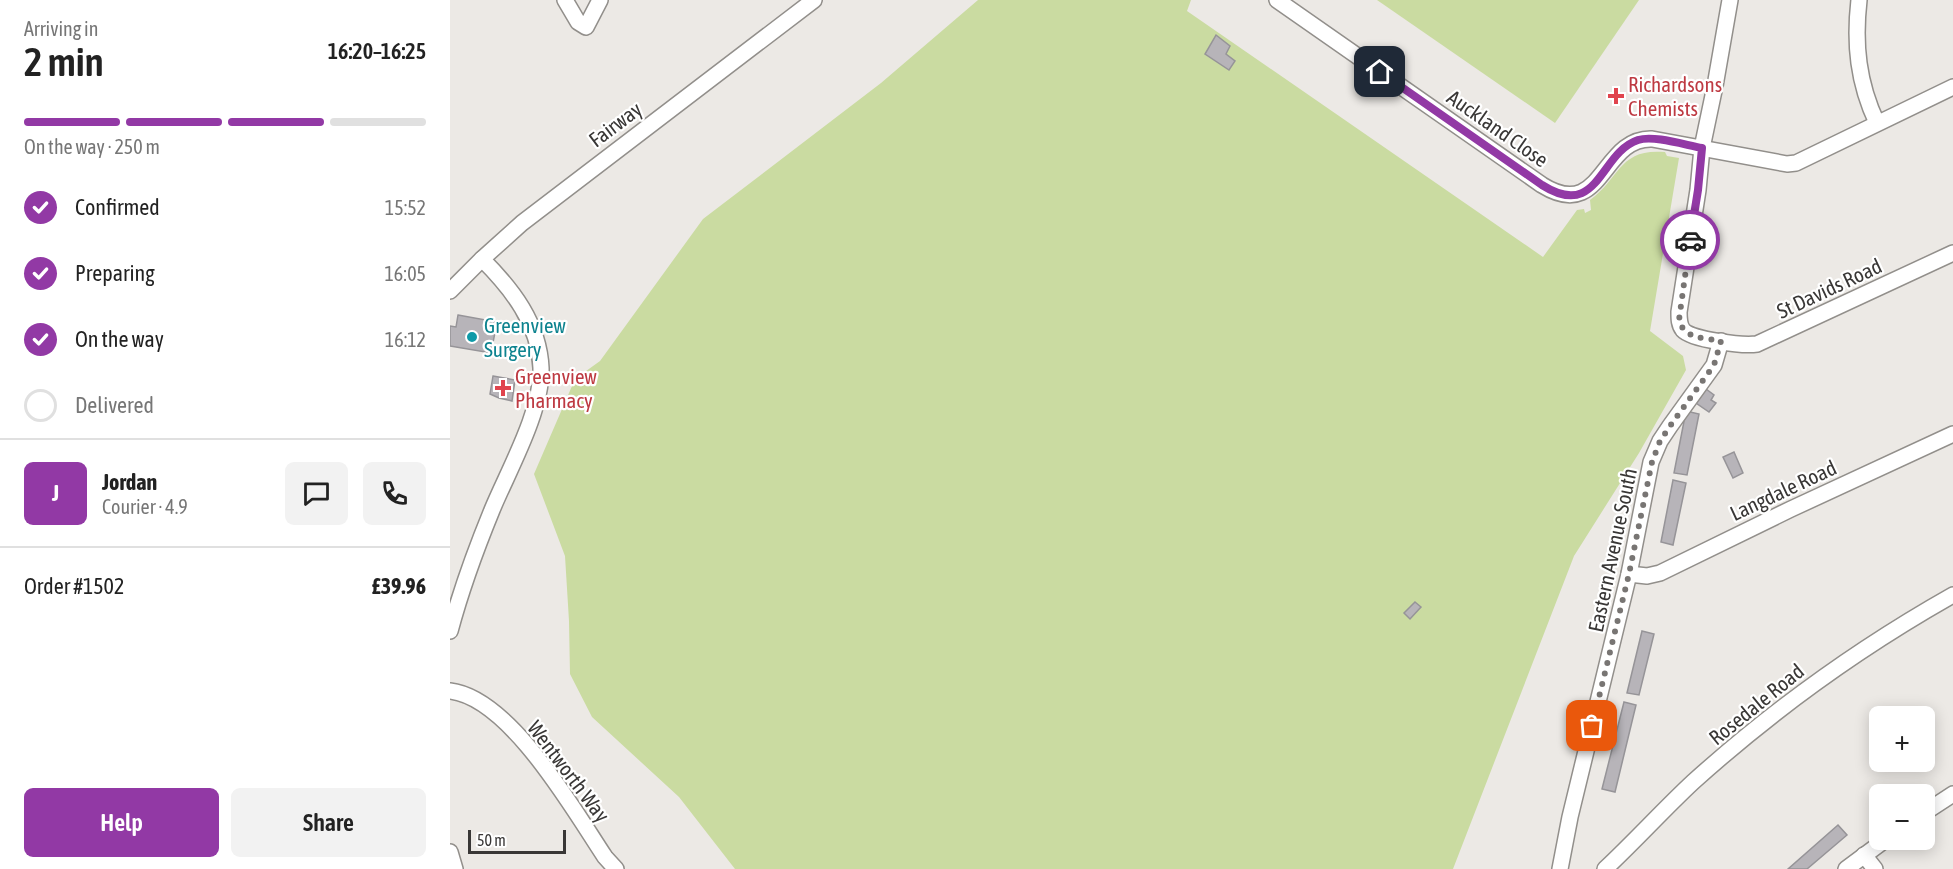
<!DOCTYPE html>
<html lang="en">
<head>
<meta charset="utf-8">
<style>
	:root { --surface:#fff; --page:#f2f2f2; --text:#222; --muted:#767676; --line:#e0e0e0; --accent:#9239a5 }
	body { margin:0; font-family:"Asap Condensed",sans-serif; background:var(--page); color:var(--text); height:100vh; display:flex; flex-direction:column; font-size:22px; white-space:nowrap }
	* { box-sizing:border-box; margin:0 }
	p { font-size:20px; color:var(--muted) }
	.icon { flex:none; width:33px; height:33px; fill:none; stroke:currentColor; stroke-width:2; stroke-linecap:round; stroke-linejoin:round }
	.map { position:relative; flex:1; overflow:hidden }
	.side { display:flex; flex-direction:column; background:var(--surface); width:450px }
	.side>* { flex:none }
	.buttons { position:absolute; left:1419px; top:706px; display:grid; gap:12px }
	.buttons a { display:grid; place-items:center; width:66px; height:66px; border-radius:9px; background:var(--surface); box-shadow:0 3px 15px #0003; font-size:30px }
	.scale { position:absolute; left:18px; bottom:15px; width:98px; box-sizing:border-box; padding-left:6px; border:3px solid #393736; border-top:0; font-size:16px; line-height:21px; white-space:nowrap; color:#393736; -webkit-text-stroke:4px #fff; paint-order:stroke }
	.pin { position:absolute; display:grid; place-items:center; width:51px; height:51px; color:#fff; margin:-26px; border-radius:12px; box-shadow:0 3px 9px #0006 }
	.courier { position:absolute; display:grid; place-items:center; width:60px; height:60px; margin:-30px; border:4px solid #9239a5; border-radius:50%; background:#fff; color:#222; box-shadow:0 2px 8px #0007 }
	.summary em { font-style:normal; font-weight:600 }
	.summary div { display:flex; flex-direction:column-reverse }
	.summary { display:flex; align-items:center; justify-content:space-between; height:102px; padding:0 24px }
	h1 { font-size:39px; font-weight:600; line-height:45px }
	.bar { display:grid; grid-template-columns:repeat(4,1fr); gap:9px 6px; align-content:center; height:72px; padding:0 24px }
	.bar i { height:8px; border-radius:4px; background:var(--line) }
	.bar .on { background:var(--accent) }
	.bar p { grid-column:span 4 }
	.line { display:flex; align-items:center; gap:15px; padding:0 24px; border-top:2px solid var(--line) }
	.line div { flex:1 }
	.round { display:grid; place-items:center; flex:none; width:63px; height:63px; border-radius:9px; background:var(--page) }
	ol { padding:0 24px; list-style:none }
	li { display:flex; align-items:center; gap:18px; height:66px }
	li p { margin-inline-start:auto }
	li .icon { padding:6px; border-radius:50%; background:var(--accent); color:#fff; stroke-width:4 }
	li:last-child { color:var(--muted) }
	li i { width:33px; height:33px; border:3px solid var(--line); border-radius:50% }
	.button { display:flex; gap:12px; margin-top:auto; padding:12px 24px }
	.button a { flex:1; height:69px; border-radius:9px; background:var(--accent); color:#fff; font-size:24px; font-weight:600; line-height:69px; text-align:center }
	.button a+a { background:var(--page); color:var(--text) }
	main { display:flex; flex:1; min-height:0 }
	.map>svg:first-child { display:block }
</style>
</head>
<body>
<main>
<section class="side">
<div class="summary"><div><h1>2 min</h1><p>Arriving in</p></div><em>16:20–16:25</em></div>
<div class="bar"><i class="on"></i><i class="on"></i><i class="on"></i><i></i><p>On the way · 250 m</p></div>
<ol>
<li><svg class="icon" aria-label="check" viewBox="0 0 24 24"><path d="M5 12l5 5 9-10"/></svg>Confirmed<p>15:52</p></li>
<li><svg class="icon" aria-label="check" viewBox="0 0 24 24"><path d="M5 12l5 5 9-10"/></svg>Preparing<p>16:05</p></li>
<li><svg class="icon" aria-label="check" viewBox="0 0 24 24"><path d="M5 12l5 5 9-10"/></svg>On the way<p>16:12</p></li>
<li><i></i>Delivered</li>
</ol>
<div class="line" style="height:108px"><b class="round" style="background:var(--accent);color:#fff">J</b><div><b>Jordan</b><p>Courier · 4.9</p></div><a class="round"><svg class="icon" aria-label="chat" viewBox="0 0 24 24"><path d="M4 5h16v11H9l-5 4z"/></svg></a><a class="round"><svg class="icon" aria-label="phone" viewBox="0 0 24 24"><path d="M5 4h4l2 5-3 2q2 4 5 5l2-3 5 2v4C11 20 4 13 5 4z"/></svg></a></div>
<div class="line" style="height:78px"><div>Order #1502</div><b>£39.96</b></div>
<div class="button"><a>Help</a><a>Share</a></div>
</section>
<div class="map">
<svg width="1503" height="869" viewBox="0 0 1503 869">
	<rect width="100%" height="100%" fill="#ece9e5"/>
	<!-- green -->
	<g fill="#cadba1">
		<path d="M528 0H741L737 11 1093 257 1127 210 1134 209 1135 213 1141 210 1140 200C1171 177 1169 148 1215 152L1217 156 1229 158 1200 331 1233 356 1236 370 1189 453 1124 556 1003 869H285L229 797 142 717 120 674 119 621 115 556 84 474 125 379 150 361 253 219 431 83Z"/>
		<path d="M927 0H1189L1105 123Z"/>
	</g>
	<!-- building -->
	<g fill="#b7b4b9" stroke="#969498" stroke-width="1.5">
		<path d="M766 35 780 46 776 54 785 61 779 70 755 54Z"/>
		<path d="M8 315 47 322 41 353 0 346V326L6 327Z"/>
		<path d="M43 376 65 380 62 401 49 398 40 394Z"/>
		<path d="M1256 389 1264 395 1261 400 1266 403 1259 412 1246 403Z"/>
		<path d="M1236 411 1249 414 1237 475 1224 473Z"/>
		<path d="M1284 452 1293 473 1283 478 1273 457Z"/>
		<path d="M1223 480 1236 483 1223 545 1211 542Z"/>
		<path d="M965 602 971 607 960 619 954 613Z"/>
		<path d="M1192 631 1204 634 1189 695 1177 693Z"/>
		<path d="M1174 702 1186 705 1165 792 1152 789Z"/>
		<path d="M1388 825 1397 835 1357 869H1338Z"/>
	</g>
	<g fill="none" stroke-linecap="round" stroke-linejoin="round">
		<!-- street casing -->
		<g stroke="#928f8b" stroke-width="18">
			<g id="street">
				<path d="M115 0 128 22 136 27 150 0"/>
				<path d="M827 0 1092 185C1153 223 1151 137 1202 139L1337 164 1346 163 1503 87"/>
				<path d="M1280 0 1265 86 1252 148 1248 190 1229 312C1229 319 1229 325 1233 330 1242 340 1293 346 1307 344L1503 253"/>
				<path d="M1409 0C1404 44 1408 83 1427 123"/>
				<path d="M0 291 32 259 72 223 364 0"/>
				<path d="M1179 574 1197 576 1210 573 1341 509 1503 434"/>
				<path d="M0 631C11 590 26 549 42 510 59 469 92 412 91 368 89 323 62 289 32 259"/>
				<path d="M0 691C60 698 123 809 155 857L166 869"/>
				<path d="M1474 813 1503 794"/>
				<path d="M0 852 5 869"/>
				<path d="M1414 855 1425 869"/>
				<path d="M1110 869 1120 817 1179 574 1201 462 1210 441 1220 426 1264 365 1271 341"/>
				<path d="M1155 869C1185 841 1213 810 1243 782 1323 710 1409 648 1503 595"/>
				<path d="M1396 869 1435 840"/>
			</g>
		</g>
		<!-- street -->
		<use href="#street" stroke="#fff" stroke-width="15"/>
	</g>
	<g fill="none" stroke-linecap="round" stroke-linejoin="round">
		<!-- done -->
		<path stroke="#787573" stroke-width="6" stroke-dasharray="0 10.8" d="M1142 726 1179 574 1202 462 1210 441 1220 426 1264 365 1271 341C1254 338 1234 339 1229 320L1240 240"/>
		<!-- route -->
		<path stroke="#9239a5" stroke-width="8" d="M930 72 1092 185C1149 221 1149 153 1188 140 1204 135 1235 145 1252 148L1248 190 1240 240"/>
	</g>
	<!-- markers -->
	<g fill="#e0444e" stroke="#fff" stroke-width="2">
		<path d="M1163 87h6v6h6v6h-6v6h-6v-6h-6v-6h6z"/>
		<path d="M50 379h6v6h6v6h-6v6h-6v-6h-6v-6h6z"/>
	</g>
	<circle fill="#0f9aa8" stroke="#fff" stroke-width="2" cx="22" cy="337" r="6"/>
	<g text-anchor="middle" dominant-baseline="central" stroke-width="4.5" stroke-linejoin="round" paint-order="stroke">
		<!-- health labels -->
		<g font-size="21" fill="#be3a42" stroke="#fff" text-anchor="start">
			<text x="1178" y="84">Richardsons<tspan x="1178" dy="24">Chemists</tspan></text>
			<text x="65" y="376">Greenview<tspan x="65" dy="24">Pharmacy</tspan></text>
		</g>
		<!-- street labels -->
		<g font-size="21" fill="#393736" stroke="#fff">
			<text transform="translate(165 124) rotate(-37)">Fairway</text>
			<text transform="translate(1048 128) rotate(35)">Auckland Close</text>
			<text transform="translate(1379 288) rotate(-25)">St Davids Road</text>
			<text transform="translate(1333 490) rotate(-25)">Langdale Road</text>
			<text transform="translate(1162 550) rotate(-78)">Eastern Avenue South</text>
			<text transform="translate(1306 704) rotate(-39)">Rosedale Road</text>
			<text transform="translate(119 771) rotate(53)">Wentworth Way</text>
		</g>
		<!-- culture labels -->
		<g font-size="21" fill="#0d838f" stroke="#fff" text-anchor="start">
			<text x="34" y="325">Greenview<tspan x="34" dy="24">Surgery</tspan></text>
		</g>
	</g>
</svg>
<div class="buttons">
<a>+</a>
<a>−</a>
</div>
<div class="scale">50 m</div>
<div class="pin" style="left:1142px;top:726px;background:#ea580c"><svg class="icon" aria-label="bag" viewBox="0 0 24 24"><path d="M5 8h14l-1 12H6zM9 8a3 3 0 0 1 6 0"/></svg></div>
<div class="pin" style="left:930px;top:72px;background:#1f2937"><svg class="icon" aria-label="home" viewBox="0 0 24 24"><path d="M3 11l9-7 9 7M6 9v11h12V9"/></svg></div>
<div class="courier" style="left:1240px;top:240px"><svg class="icon" aria-label="car" viewBox="0 0 24 24"><path d="M5 17H2v-5l4-1 3-4h7l3 4 3 1v5h-3M9 17h6M6 11h13"/><circle cx="7" cy="17" r="2"/><circle cx="17" cy="17" r="2"/></svg></div>
</div>
</main>
</body>
</html>
